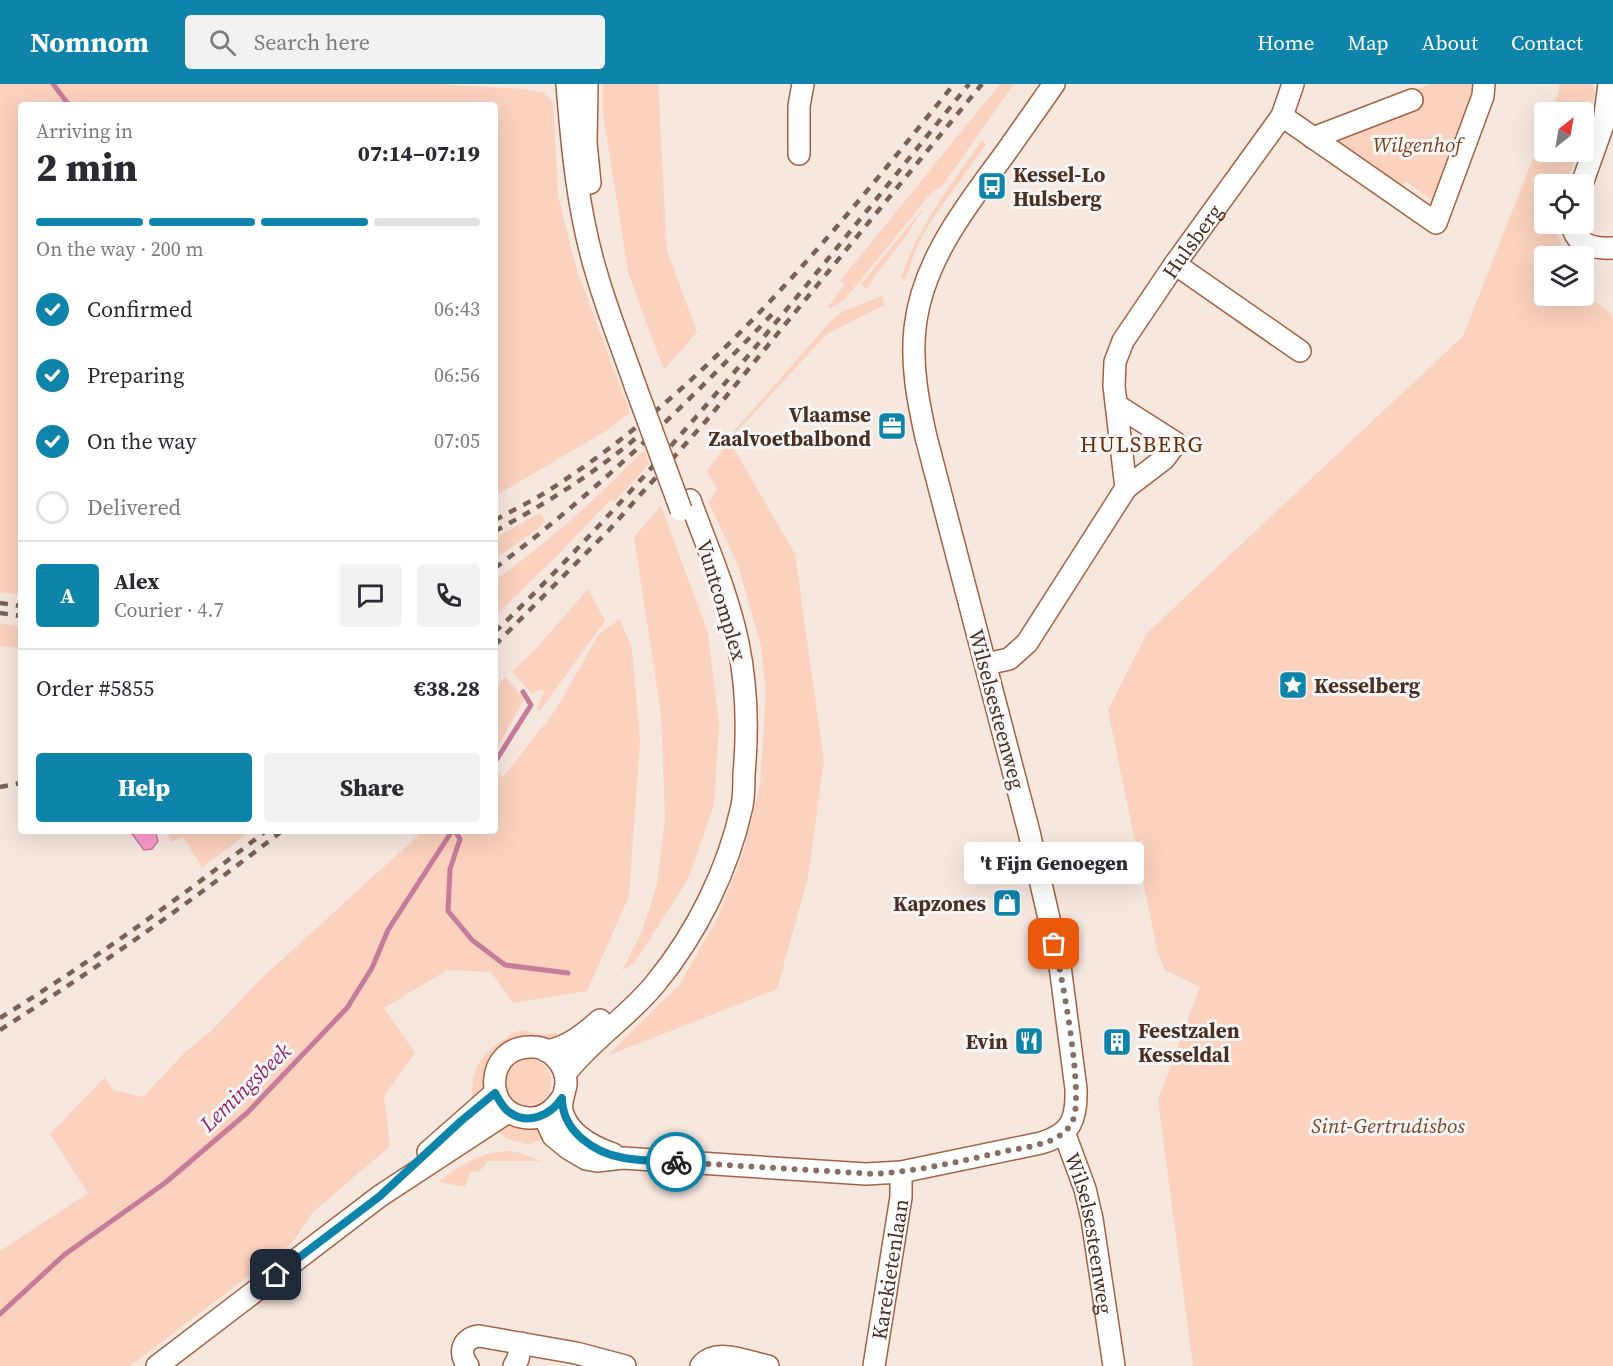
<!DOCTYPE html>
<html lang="en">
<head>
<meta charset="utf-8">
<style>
	:root { --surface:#fff; --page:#f2f2f3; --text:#2b2b33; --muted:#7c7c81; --line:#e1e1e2; --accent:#0f84aa }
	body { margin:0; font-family:"Source Serif 4",serif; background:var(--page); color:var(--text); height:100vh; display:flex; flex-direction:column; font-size:22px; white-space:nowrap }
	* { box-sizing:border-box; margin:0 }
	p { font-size:20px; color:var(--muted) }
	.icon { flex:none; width:33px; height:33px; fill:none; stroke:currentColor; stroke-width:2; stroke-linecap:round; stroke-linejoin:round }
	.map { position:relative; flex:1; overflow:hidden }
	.details { position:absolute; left:18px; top:18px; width:480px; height:732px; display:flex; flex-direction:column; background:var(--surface); border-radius:6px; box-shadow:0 6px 24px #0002 }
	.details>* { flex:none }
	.needle { width:39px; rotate:31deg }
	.buttons { position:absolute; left:1534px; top:18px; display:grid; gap:12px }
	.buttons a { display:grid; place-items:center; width:60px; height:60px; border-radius:6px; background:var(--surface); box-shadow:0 6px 24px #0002; font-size:30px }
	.pin { position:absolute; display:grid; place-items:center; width:51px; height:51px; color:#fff; margin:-26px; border-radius:12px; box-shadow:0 3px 9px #0006 }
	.courier { position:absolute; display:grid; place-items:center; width:60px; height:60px; margin:-30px; border:4px solid #0f84aa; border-radius:50%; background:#fff; color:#222; box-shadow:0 2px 8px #0007 }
	.bubble { position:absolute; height:42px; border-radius:6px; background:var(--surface); box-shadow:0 6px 24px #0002; font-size:20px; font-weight:800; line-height:42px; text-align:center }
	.headline em { font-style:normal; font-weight:800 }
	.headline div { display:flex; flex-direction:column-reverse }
	.headline { display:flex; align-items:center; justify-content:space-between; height:102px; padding:0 18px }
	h1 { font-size:39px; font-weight:800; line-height:45px }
	.bar { display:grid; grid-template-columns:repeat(4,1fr); gap:9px 6px; align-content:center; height:72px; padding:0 18px }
	.bar i { height:8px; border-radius:4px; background:var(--line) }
	.bar .current { background:var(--accent) }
	.bar p { grid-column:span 4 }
	.line { display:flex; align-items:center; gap:15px; padding:0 18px; border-top:2px solid var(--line) }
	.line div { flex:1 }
	.round { display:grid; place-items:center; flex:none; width:63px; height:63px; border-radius:6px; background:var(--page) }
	ol { padding:0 18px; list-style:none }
	li { display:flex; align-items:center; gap:18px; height:66px }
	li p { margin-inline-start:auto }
	li .icon { padding:6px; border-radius:50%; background:var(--accent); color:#fff; stroke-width:4 }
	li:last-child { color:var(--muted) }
	li i { width:33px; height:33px; border:3px solid var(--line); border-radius:50% }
	.button { display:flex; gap:12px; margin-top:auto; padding:12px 18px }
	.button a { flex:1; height:69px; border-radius:6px; background:var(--accent); color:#fff; font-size:24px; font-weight:800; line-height:69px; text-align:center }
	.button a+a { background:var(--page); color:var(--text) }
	header { display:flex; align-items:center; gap:36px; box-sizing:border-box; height:84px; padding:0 30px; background:var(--accent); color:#fff }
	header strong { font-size:28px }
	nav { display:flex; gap:33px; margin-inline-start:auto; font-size:21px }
	.search { width:420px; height:54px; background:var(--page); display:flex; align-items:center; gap:15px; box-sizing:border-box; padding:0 21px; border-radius:6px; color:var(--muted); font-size:22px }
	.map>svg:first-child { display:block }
</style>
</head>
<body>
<header>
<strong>Nomnom</strong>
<div class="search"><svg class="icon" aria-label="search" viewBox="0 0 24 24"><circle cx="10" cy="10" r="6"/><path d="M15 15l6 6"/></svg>Search here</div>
<nav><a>Home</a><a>Map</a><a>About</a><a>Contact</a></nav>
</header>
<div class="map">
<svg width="1613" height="1282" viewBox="0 0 1613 1282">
	<rect width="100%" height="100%" fill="#f6e7df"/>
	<!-- green -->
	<g fill="#fad2be">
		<path d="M0 0H438L523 5 544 9 553 18 558 112 577 187 630 329 606 347 495 412V21H21V511L0 508Z"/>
		<path d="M603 0H658L667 167 697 248 664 286 628 188 603 29Z"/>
		<path d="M1000 0H1014L942 102 932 108 844 216 830 224 828 223 845 200 840 197Z"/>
		<path d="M1430 0H1482L1438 116H1432L1407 98 1398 102 1338 58V52L1410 8Z"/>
		<path d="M1559 0H1593L1595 11 1584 47V28H1551L1559 8Z"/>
		<path d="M1545 44V68H1577L1567 100H1545V140H1554L1565 172H1545V212H1584V209L1613 231V1282H1193L1158 1016 1200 903 1165 886 1158 870 1108 626 1147 549 1463 252Z"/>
		<path d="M982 56 986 60 931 137 916 165 905 196 901 194C918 142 951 101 982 56Z"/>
		<path d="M922 126V129L919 131 905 154 876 190 867 205 861 200Z"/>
		<path d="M882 212 884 221 827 250 729 356 795 470 824 677 808 793 777 905 607 972 680 900 717 835 743 770 760 701 766 611 761 562 738 481 709 419 717 405 707 387 729 357 728 354 830 238 843 227Z"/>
		<path d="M644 366 649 380 614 418 611 415 560 469 495 532V496C549 458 598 413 644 366Z"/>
		<path d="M661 422 708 549 719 639 714 721 688 795 635 878 622 887 642 847 657 801 665 733 661 630 634 453Z"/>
		<path d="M540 429 545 435 539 444 495 475V454Z"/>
		<path d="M588 505 605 537 539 628 537 624 545 607 541 605 532 610 512 588 534 567Z"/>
		<path d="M620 535 632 565 640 658 629 812 587 907 513 919 491 888 447 886 384 924 415 969 384 1012 390 1062 312 1129 292 1159 130 1282H0V1167L88 1109 50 1050 105 993 113 1006 143 1013 185 968 210 948 263 893 423 747H495V686L503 693 555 627 599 550Z"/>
		<path d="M0 540 21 542V564L0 562Z"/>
		<path d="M505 593 525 614 495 668V603Z"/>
		<path d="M166 747H251L202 783 183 753 171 758Z"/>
		<path d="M522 946 543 951 555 949 561 953 486 988C483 998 487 1010 475 1015L472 1013C472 987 479 972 501 957 508 952 514 948 522 946Z"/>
		<circle cx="528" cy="998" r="23"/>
		<path d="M512 1039C526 1040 535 1044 547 1052L530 1061 507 1055 495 1044Z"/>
		<path d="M507 1067 517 1068 541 1077H487C485 1085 479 1088 470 1088L465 1103 438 1098C462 1081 476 1069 507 1067Z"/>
	</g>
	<!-- water -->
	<path fill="#fc9cce" stroke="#c77b9a" stroke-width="1.5" d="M130 747H155L158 757 152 765 144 766Z"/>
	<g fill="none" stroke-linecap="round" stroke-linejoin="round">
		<!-- stream -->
		<g stroke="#c77b9a" stroke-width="5">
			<path d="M53 0 69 21"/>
			<path d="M495 678 531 621 523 608"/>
			<path d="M455 747 460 755 450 785 448 827 472 856 505 881 568 889"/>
			<path d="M0 1230 64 1171 165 1099 247 1029 347 924 372 884 388 846 452 747"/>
		</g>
		<!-- minor casing -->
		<g stroke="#a46240" stroke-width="24">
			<g id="minor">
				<path d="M567 0C572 64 578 129 597 191 608 229 623 266 636 304"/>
				<path d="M587 0 586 59 590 99"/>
				<path d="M1282 32 1436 139 1483 12 1484 0"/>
				<path d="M1313 54 1412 16"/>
				<path d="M799 70V22L803 0"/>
				<path d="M1582 100 1604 38 1609 0"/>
				<path d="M1572 140C1575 161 1594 165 1613 164"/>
				<path d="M1175 180 1300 267"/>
				<path d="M1118 322 1176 359 1164 375 1126 404"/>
				<path id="s1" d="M986 580 1009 575 1027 559 1126 404 1114 302 1115 278 1123 257 1175 180 1282 32 1293 0"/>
				<path d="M546 967C567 964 584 950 600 936"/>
				<path d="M565 990C591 956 628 933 655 900 697 849 728 786 742 722 744 712 744 700 744 690 748 646 747 602 738 559 728 510 707 463 690 416"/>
				<path d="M562 1014C554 1026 544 1035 529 1034 481 1032 484 960 533 963 551 963 567 982 566 1000 565 1009 560 1018 562 1027 568 1051 593 1063 613 1070"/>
				<path d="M544 1032 553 1052 569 1065 586 1075 597 1077 623 1074 866 1090 901 1088 1041 1059C1071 1050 1077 1036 1076 1005L1060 882 1029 748 926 353C918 317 911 282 915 244 922 178 966 122 1004 71 1021 47 1037 24 1054 0"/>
				<path id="s2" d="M1064 1048 1085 1105 1092 1135 1114 1282"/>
				<path d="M428 1068 495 1009"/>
				<path d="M157 1282 380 1112 508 1028"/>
				<path d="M468 1282C458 1269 462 1254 479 1252L576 1269 625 1282"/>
				<path d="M514 1282 518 1275 521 1259"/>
				<path d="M701 1282C716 1263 748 1278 768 1282"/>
				<path id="s3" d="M874 1282 901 1113V1088"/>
			</g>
		</g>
		<!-- minor -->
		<use href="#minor" stroke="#fff" stroke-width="21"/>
		<!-- rail -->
		<g stroke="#7a6154" stroke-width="4.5" stroke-dasharray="8 8" stroke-linecap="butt">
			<path d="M495 436C511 427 528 419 543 410 709 306 833 150 954 0"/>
			<path d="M495 447C545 420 592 391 636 354"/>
			<path d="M495 484C598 407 689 318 777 225"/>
			<path d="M0 519 21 522"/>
			<path d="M0 529 21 532"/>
			<path d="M495 548C669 379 817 188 969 0"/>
			<path d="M495 561 609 446 706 337 982 0"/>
			<path d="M0 703 21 699"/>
			<path d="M0 934C92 877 180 814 266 747"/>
			<path d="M0 946C97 884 191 818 282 747"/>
		</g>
		<!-- minor-bridge casing -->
		<g stroke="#a46240" stroke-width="24" stroke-linecap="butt">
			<path id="minor-bridge" d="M636 304 681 426"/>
		</g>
		<!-- minor-bridge -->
		<use href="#minor-bridge" stroke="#fff" stroke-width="21"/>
	</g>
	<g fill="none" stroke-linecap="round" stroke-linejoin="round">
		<!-- done -->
		<path stroke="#886f63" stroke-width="6" stroke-dasharray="0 10.8" d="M676 1078 875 1090C919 1087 963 1077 1006 1067 1022 1064 1039 1062 1054 1055 1062 1051 1070 1044 1073 1036 1084 1011 1062 890 1054 860"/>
		<!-- route -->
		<path stroke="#0f84aa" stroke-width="8" d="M276 1191 380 1112 461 1037 495 1009C499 1016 503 1024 509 1028 528 1042 551 1031 562 1014 562 1047 594 1069 624 1074 641 1077 659 1077 676 1078"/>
	</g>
	<!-- icons -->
	<defs>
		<g id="bus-square" transform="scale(1.5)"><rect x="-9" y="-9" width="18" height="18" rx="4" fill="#0f84aa" stroke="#f7f7f7"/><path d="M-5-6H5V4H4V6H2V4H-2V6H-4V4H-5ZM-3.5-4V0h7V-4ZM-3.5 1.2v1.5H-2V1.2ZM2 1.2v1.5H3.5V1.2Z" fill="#fff"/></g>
		<g id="office-square" transform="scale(1.5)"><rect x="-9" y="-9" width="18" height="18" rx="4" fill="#0f84aa" stroke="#f7f7f7"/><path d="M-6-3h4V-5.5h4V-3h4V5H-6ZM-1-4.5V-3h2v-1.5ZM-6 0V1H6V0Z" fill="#fff"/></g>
		<g id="sight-square" transform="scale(1.5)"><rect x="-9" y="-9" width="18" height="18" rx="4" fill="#0f84aa" stroke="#f7f7f7"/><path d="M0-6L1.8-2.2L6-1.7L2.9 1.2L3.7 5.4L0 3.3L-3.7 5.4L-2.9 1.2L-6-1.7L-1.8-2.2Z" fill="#fff"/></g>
		<g id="shop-square" transform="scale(1.5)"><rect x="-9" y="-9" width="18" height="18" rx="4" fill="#0f84aa" stroke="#f7f7f7"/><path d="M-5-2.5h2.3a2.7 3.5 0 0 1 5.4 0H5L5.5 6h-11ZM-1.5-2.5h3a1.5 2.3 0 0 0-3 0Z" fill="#fff"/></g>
		<g id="restaurant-square" transform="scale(1.5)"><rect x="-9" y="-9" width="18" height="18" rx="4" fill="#0f84aa" stroke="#f7f7f7"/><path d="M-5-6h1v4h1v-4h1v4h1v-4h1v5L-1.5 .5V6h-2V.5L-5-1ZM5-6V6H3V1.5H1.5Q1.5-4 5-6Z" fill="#fff"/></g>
		<g id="building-square" transform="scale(1.5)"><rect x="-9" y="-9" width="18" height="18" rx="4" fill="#0f84aa" stroke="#f7f7f7"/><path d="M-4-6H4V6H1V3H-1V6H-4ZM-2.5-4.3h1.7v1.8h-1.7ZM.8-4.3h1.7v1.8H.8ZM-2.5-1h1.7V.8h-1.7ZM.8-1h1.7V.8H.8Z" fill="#fff"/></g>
	</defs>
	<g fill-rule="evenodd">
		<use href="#bus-square" x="992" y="102"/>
		<use href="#office-square" x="892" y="342"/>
		<use href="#sight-square" x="1293" y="601"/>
		<use href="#shop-square" x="1007" y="819"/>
		<use href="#restaurant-square" x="1029" y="957"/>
		<use href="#building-square" x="1117" y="958"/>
	</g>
	<g text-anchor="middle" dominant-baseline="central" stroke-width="6" stroke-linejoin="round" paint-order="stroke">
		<!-- park labels -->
		<g font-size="21" font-style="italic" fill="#7d411f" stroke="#f7f7f7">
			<text x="1417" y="60">Wilgenhof</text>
			<text x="1388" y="1041">Sint-Gertrudisbos</text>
		</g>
		<!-- poi labels -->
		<g font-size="21" font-weight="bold" fill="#4c2f20" stroke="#f7f7f7" text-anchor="start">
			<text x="1013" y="90">Kessel-Lo<tspan x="1013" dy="24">Hulsberg</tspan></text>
			<text x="871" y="330" text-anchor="end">Vlaamse<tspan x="871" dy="24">Zaalvoetbalbond</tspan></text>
			<text x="1314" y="601">Kesselberg</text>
			<text x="986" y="819" text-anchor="end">Kapzones</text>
			<text x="1138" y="946">Feestzalen<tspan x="1138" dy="24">Kesseldal</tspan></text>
			<text x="1008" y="957" text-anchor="end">Evin</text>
		</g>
		<!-- street labels -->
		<g font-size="21" fill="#4c2f20" stroke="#f7f7f7">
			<text stroke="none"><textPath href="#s1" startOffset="502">Hulsberg</textPath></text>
			<text transform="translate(722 516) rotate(73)">Vuntcomplex</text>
			<text transform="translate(997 625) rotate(75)">Wilselsesteenweg</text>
			<text stroke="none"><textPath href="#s2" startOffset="105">Wilselsesteenweg</textPath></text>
			<text stroke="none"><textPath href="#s3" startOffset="98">Karekietenlaan</textPath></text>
		</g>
		<!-- neighbourhood labels -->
		<g font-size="22" letter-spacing="1.5" fill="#6b2e06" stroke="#f7f7f7">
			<text x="1142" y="360">HULSBERG</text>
		</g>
		<!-- water labels -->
		<g font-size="22" font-style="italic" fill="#912366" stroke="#f7f7f7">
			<text transform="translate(245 1003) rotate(-44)">Lemingsbeek</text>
		</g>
	</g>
</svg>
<div class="buttons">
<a><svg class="needle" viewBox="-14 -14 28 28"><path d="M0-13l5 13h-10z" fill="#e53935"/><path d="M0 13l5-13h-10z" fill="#7c7c81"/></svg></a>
<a><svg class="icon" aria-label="locate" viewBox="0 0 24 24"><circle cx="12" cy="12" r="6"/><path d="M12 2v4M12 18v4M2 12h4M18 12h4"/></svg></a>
<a><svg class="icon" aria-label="layers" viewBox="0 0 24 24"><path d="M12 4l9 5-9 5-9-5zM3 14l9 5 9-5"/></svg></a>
</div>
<div class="pin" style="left:1054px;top:860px;background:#ea580c"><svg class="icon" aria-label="bag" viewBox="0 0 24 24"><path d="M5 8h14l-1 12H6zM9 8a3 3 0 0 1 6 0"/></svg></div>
<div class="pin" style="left:276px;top:1191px;background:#1f2937"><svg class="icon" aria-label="home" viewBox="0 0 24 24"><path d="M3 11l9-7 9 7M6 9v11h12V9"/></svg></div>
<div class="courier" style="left:676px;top:1078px"><svg class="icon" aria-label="bike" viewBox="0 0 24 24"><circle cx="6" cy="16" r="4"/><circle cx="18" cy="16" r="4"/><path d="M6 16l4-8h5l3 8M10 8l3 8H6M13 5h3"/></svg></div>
<div class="bubble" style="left:964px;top:758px;width:180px">'t Fijn Genoegen</div>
<section class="details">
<div class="headline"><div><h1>2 min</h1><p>Arriving in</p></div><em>07:14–07:19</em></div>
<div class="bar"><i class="current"></i><i class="current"></i><i class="current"></i><i></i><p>On the way · 200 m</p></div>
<ol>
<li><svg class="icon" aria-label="check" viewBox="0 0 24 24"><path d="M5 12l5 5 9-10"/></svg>Confirmed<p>06:43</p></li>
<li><svg class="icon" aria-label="check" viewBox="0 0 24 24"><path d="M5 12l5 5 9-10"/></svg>Preparing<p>06:56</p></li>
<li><svg class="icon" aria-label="check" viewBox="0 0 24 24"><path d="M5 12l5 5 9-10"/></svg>On the way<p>07:05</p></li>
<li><i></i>Delivered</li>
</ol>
<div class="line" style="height:108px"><b class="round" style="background:var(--accent);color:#fff">A</b><div><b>Alex</b><p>Courier · 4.7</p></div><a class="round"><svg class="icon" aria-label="chat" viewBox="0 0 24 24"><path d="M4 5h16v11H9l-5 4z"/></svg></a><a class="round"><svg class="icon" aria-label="phone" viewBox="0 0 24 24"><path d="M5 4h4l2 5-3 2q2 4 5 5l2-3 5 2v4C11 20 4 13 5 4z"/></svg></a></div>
<div class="line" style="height:78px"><div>Order #5855</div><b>€38.28</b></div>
<div class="button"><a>Help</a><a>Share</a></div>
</section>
</div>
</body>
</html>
